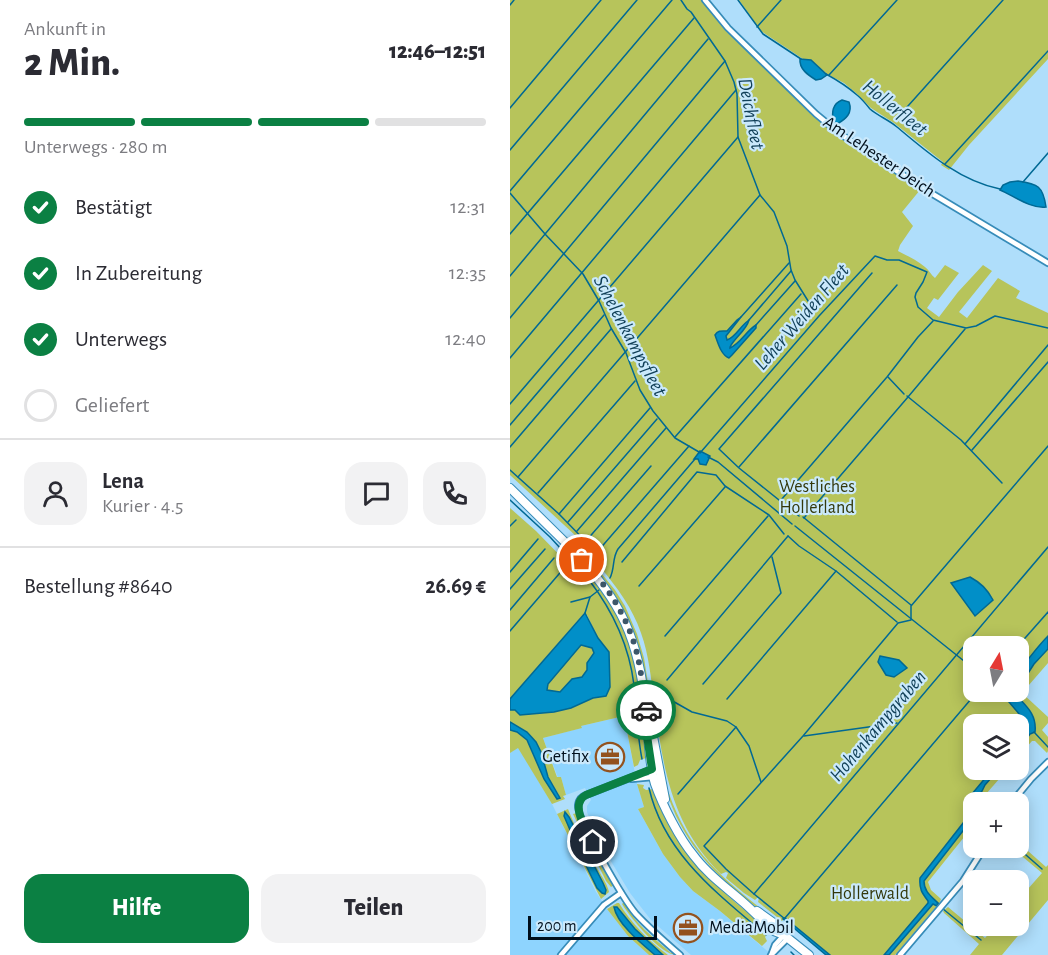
<!DOCTYPE html>
<html lang="de">
<head>
<meta charset="utf-8">
<style>
	:root { --surface:#fff; --page:#f2f2f3; --text:#2b2b33; --muted:#7c7c81; --line:#e1e1e2; --accent:#0b8043 }
	body { margin:0; font-family:"Alegreya Sans",sans-serif; background:var(--page); color:var(--text); height:100vh; display:flex; flex-direction:column; font-size:22px; white-space:nowrap }
	* { box-sizing:border-box; margin:0 }
	p { font-size:20px; color:var(--muted) }
	.icon { flex:none; width:33px; height:33px; fill:none; stroke:currentColor; stroke-width:2; stroke-linecap:round; stroke-linejoin:round }
	.map { position:relative; flex:1; overflow:hidden }
	.side { display:flex; flex-direction:column; background:var(--surface); width:510px }
	.side>* { flex:none }
	.needle { width:39px; rotate:10deg }
	.fabs { position:absolute; left:453px; top:636px; display:grid; gap:12px }
	.fabs a { display:grid; place-items:center; width:66px; height:66px; border-radius:12px; background:var(--surface); box-shadow:0 3px 15px #0003; font-size:30px }
	.scale { position:absolute; left:18px; bottom:15px; width:129px; box-sizing:border-box; padding-left:6px; border:3px solid #000f1c; border-top:0; font-size:16px; line-height:21px; white-space:nowrap; color:#000f1c; -webkit-text-stroke:4px #cae9fc; paint-order:stroke }
	.pin { position:absolute; display:grid; place-items:center; width:51px; height:51px; color:#fff; margin:-26px; border:3px solid #fff; border-radius:50%; box-shadow:0 2px 6px #0007 }
	.courier { position:absolute; display:grid; place-items:center; width:60px; height:60px; margin:-30px; border:4px solid #0b8043; border-radius:50%; background:#fff; color:#222; box-shadow:0 2px 8px #0007 }
	.head em { font-style:normal; font-weight:800 }
	.head div { display:flex; flex-direction:column-reverse }
	.head { display:flex; align-items:center; justify-content:space-between; height:102px; padding:0 24px }
	h1 { font-size:39px; font-weight:800; line-height:45px }
	.bar { display:grid; grid-template-columns:repeat(4,1fr); gap:9px 6px; align-content:center; height:72px; padding:0 24px }
	.bar i { height:8px; border-radius:4px; background:var(--line) }
	.bar .current { background:var(--accent) }
	.bar p { grid-column:span 4 }
	.line { display:flex; align-items:center; gap:15px; padding:0 24px; border-top:2px solid var(--line) }
	.line div { flex:1 }
	.round { display:grid; place-items:center; flex:none; width:63px; height:63px; border-radius:18px; background:var(--page) }
	ol { padding:0 24px; list-style:none }
	li { display:flex; align-items:center; gap:18px; height:66px }
	li p { margin-inline-start:auto }
	li .icon { padding:6px; border-radius:50%; background:var(--accent); color:#fff; stroke-width:4 }
	li:last-child { color:var(--muted) }
	li i { width:33px; height:33px; border:3px solid var(--line); border-radius:50% }
	.cta { display:flex; gap:12px; margin-top:auto; padding:12px 24px }
	.cta a { flex:1; height:69px; border-radius:18px; background:var(--accent); color:#fff; font-size:24px; font-weight:800; line-height:69px; text-align:center }
	.cta a+a { background:var(--page); color:var(--text) }
	main { display:flex; flex:1; min-height:0 }
	.map>svg:first-child { display:block }
</style>
</head>
<body>
<main>
<section class="side">
<div class="head"><div><h1>2 Min.</h1><p>Ankunft in</p></div><em>12:46–12:51</em></div>
<div class="bar"><i class="current"></i><i class="current"></i><i class="current"></i><i></i><p>Unterwegs · 280 m</p></div>
<ol>
<li><svg class="icon" aria-label="check" viewBox="0 0 24 24"><path d="M5 12l5 5 9-10"/></svg>Bestätigt<p>12:31</p></li>
<li><svg class="icon" aria-label="check" viewBox="0 0 24 24"><path d="M5 12l5 5 9-10"/></svg>In Zubereitung<p>12:35</p></li>
<li><svg class="icon" aria-label="check" viewBox="0 0 24 24"><path d="M5 12l5 5 9-10"/></svg>Unterwegs<p>12:40</p></li>
<li><i></i>Geliefert</li>
</ol>
<div class="line" style="height:108px"><a class="round"><svg class="icon" aria-label="person" viewBox="0 0 24 24"><circle cx="12" cy="8" r="4"/><path d="M4 21q1-7 8-7t8 7"/></svg></a><div><b>Lena</b><p>Kurier · 4.5</p></div><a class="round"><svg class="icon" aria-label="chat" viewBox="0 0 24 24"><path d="M4 5h16v11H9l-5 4z"/></svg></a><a class="round"><svg class="icon" aria-label="phone" viewBox="0 0 24 24"><path d="M5 4h4l2 5-3 2q2 4 5 5l2-3 5 2v4C11 20 4 13 5 4z"/></svg></a></div>
<div class="line" style="height:78px"><div>Bestellung #8640</div><b>26.69 €</b></div>
<div class="cta"><a>Hilfe</a><a>Teilen</a></div>
</section>
<div class="map">
<svg width="538" height="955" viewBox="0 0 538 955">
	<rect width="100%" height="100%" fill="#afdefb"/>
	<!-- built -->
	<g fill="#8ed4fe">
		<path d="M114 716 127 784 134 807 128 809 153 854 170 877 183 891 210 911 262 955H181L141 920 120 893 99 858 82 825 77 812V806L81 800 75 788 56 795 51 777 48 778 33 738 71 728V726Z"/>
		<path d="M8 747 41 802 86 892 97 909 118 936 139 955H0V753Z"/>
	</g>
	<!-- green -->
	<g fill="#b7c45b" fill-rule="evenodd">
		<path d="M0 0H193L229 42 304 117 346 147 410 190 392 212 403 226 390 245 388 251C397 256 407 260 415 267 419 270 421 275 425 278L435 265 449 273 428 300 424 298 417 308 429 317 448 292 473 265 482 271 449 312 457 318 488 278 510 291 506 298 538 313V643L509 677 508 646H464V692H497L521 716V730L509 745 508 724H464V770H497L469 802H464V801L472 791 461 800 463 812 412 878 411 886 422 903 377 955H317L274 919 272 921 248 902 249 898 248 897 245 900 234 893 216 878 218 873 216 872 211 874C161 825 153 767 144 701 141 679 139 655 131 633 123 609 107 587 90 567L93 561 0 475Z"/>
		<path d="M229 0H538V59L459 145 439 170 431 165 433 162 384 123 361 108 346 93 334 83 317 74 301 60 293 59 251 31Z"/>
		<path d="M0 508 26 531 68 574 72 570 52 549 54 547C77 572 101 598 114 630 130 668 131 717 136 758L130 760 128 765 124 767 114 716 71 726 72 728 33 738 47 777H51L56 795 53 796 55 799 42 804 8 748 0 753V730L7 732 17 740 23 755 47 799 49 795 38 777 31 753 17 732 0 722V710L61 708 83 698 99 652 88 638 77 615 71 617 0 699Z"/>
		<path d="M87 568 105 590 115 606 127 634 134 658 150 757H148C137 685 135 627 86 569Z"/>
		<path d="M71 645 82 648 84 653 77 663V670L72 677 62 679 50 692 37 690 38 684Z"/>
		<path d="M538 649V663L512 693 538 717V723L532 730 538 737V751L537 753 525 741H522L509 756C509 746 515 736 525 732 525 712 518 707 505 694V692H508L509 685 513 681 524 663Z"/>
		<path d="M155 781C175 850 213 880 269 922L267 923C226 892 189 864 166 816 161 804 156 794 155 781Z"/>
		<path d="M127 784 134 785 133 788 136 790 143 789C167 858 206 886 260 931L255 937 257 941 252 946 210 911 183 891 170 877 153 854 128 809 134 807Z"/>
		<path d="M58 809C65 826 72 843 81 858 86 867 98 884 99 892L91 899 47 814ZM56 813 59 817 96 890 87 887 59 829Z"/>
		<path d="M67 813 70 821 69 822C78 844 90 864 102 884L104 885 101 887 96 881 63 814Z"/>
		<path d="M463 818V826L418 882 421 890 431 899 429 904C421 897 414 892 414 881Z"/>
		<path d="M509 843 536 867 538 865V900L492 955H460L469 944 434 913 433 911 438 907 475 938 486 926H508L509 899 532 873 502 848H508Z"/>
		<path d="M107 903H109C121 923 139 941 158 955H153C136 941 120 925 107 908L105 911C116 928 129 942 145 955H139L118 936 97 909Z"/>
		<path d="M113 903H115C124 923 144 938 161 953L164 952 167 955C150 955 121 918 112 904Z"/>
		<path d="M423 904 427 906 385 955H379Z"/>
	</g>
	<!-- water -->
	<g fill="#018fc8" stroke="#016994" stroke-width="1.5" fill-rule="evenodd">
		<path d="M290 59 301 60 317 75 311 79 306 80C298 75 289 69 290 59Z"/>
		<path d="M332 100 339 102C343 113 336 119 327 124L323 121C322 112 322 104 332 100Z"/>
		<path d="M508 181C528 184 533 186 536 207 521 209 504 196 490 190L493 185 500 182Z"/>
		<path d="M231 317 216 336 217 340C226 337 230 326 239 320 236 331 225 337 220 347V348C231 343 236 331 246 325V328L222 355 219 358C211 355 208 343 205 335 208 330 212 331 217 331L227 320Z"/>
		<path d="M190 451 200 456 196 465 190 464 188 459H184Z"/>
		<path d="M460 577C471 583 477 589 483 600L465 616 441 583Z"/>
		<path d="M75 613 88 638 99 652 100 687 96 696 83 698 61 708 44 712 10 715 5 710H0V699L6 692ZM71 645 82 648 84 653 77 663V670L72 677 62 679 50 692 37 690 38 684Z"/>
		<path d="M538 636V649L524 664 513 681 509 685V670C519 659 527 647 538 636Z"/>
		<path d="M370 656 389 660 397 668 384 677 376 675 368 662Z"/>
		<path d="M493 692H505V694C516 706 527 714 525 732L520 734 509 749V739L517 730 516 722 493 695Z"/>
		<path d="M0 722 17 732 26 742 31 752 38 777 50 798 47 799 34 779 17 740 7 732 0 730Z"/>
		<path d="M482 770H488L475 785 472 791 464 801 463 818 414 881C414 892 421 896 429 904L427 906 423 904 379 955H374L418 903V901C412 893 409 889 410 878L457 818 459 813 455 806 456 801Z"/>
		<path d="M55 812 59 817 93 883 96 890 95 894 92 893 87 888 70 853 54 816Z"/>
		<path d="M104 907H107L125 929 153 955H145C132 944 107 924 104 907Z"/>
		<path d="M275 918 320 955H316L273 919Z"/>
	</g>
	<g fill="none" stroke-linecap="round" stroke-linejoin="round">
		<!-- stream -->
		<g stroke="#016994" stroke-width="1.5">
			<path d="M171 0 177 9 181 12 215 61 224 82 227 94 228 137 250 195 264 212 277 246 281 270 285 280 300 304"/>
			<path d="M228 0 253 34 291 59"/>
			<path d="M0 5 4 0"/>
			<path d="M247 27 271 0"/>
			<path d="M316 74C327 80 338 87 347 95 352 99 356 104 360 109 368 116 379 120 387 127 418 153 450 181 490 189"/>
			<path d="M319 75 387 0"/>
			<path d="M0 108 91 0"/>
			<path d="M389 116 493 0"/>
			<path d="M0 150 127 0"/>
			<path d="M435 164 538 51"/>
			<path d="M513 182 538 153"/>
			<path d="M0 191 162 0"/>
			<path d="M0 193 35 234 73 274 89 301 101 328 116 353 130 390 143 411 165 438 189 452"/>
			<path d="M0 234 184 18"/>
			<path d="M0 276 198 39"/>
			<path d="M231 317 279 263"/>
			<path d="M0 318 215 61"/>
			<path d="M239 320 281 271"/>
			<path d="M246 325 285 281"/>
			<path d="M0 358 226 90"/>
			<path d="M378 377 394 394"/>
			<path d="M397 396 451 440 492 483"/>
			<path d="M0 404 228 137"/>
			<path d="M0 425 94 315"/>
			<path d="M165 437 291 294"/>
			<path d="M455 444 538 345"/>
			<path d="M0 447 101 329"/>
			<path d="M462 450 538 362"/>
			<path d="M190 453 309 316 365 256 377 260H389L417 272 413 282 406 293 405 297 408 307 423 320 456 328 466 326 485 316 538 328"/>
			<path d="M198 457 208 462 282 524"/>
			<path d="M229 467 387 285"/>
			<path d="M0 470 49 514 86 552 88 551 179 446"/>
			<path d="M8 477 250 195"/>
			<path d="M28 493 125 381"/>
			<path d="M0 500 40 537 74 574"/>
			<path d="M271 500 377 377 408 337 423 321"/>
			<path d="M49 514 140 408"/>
			<path d="M289 516 229 468 209 449 362 273"/>
			<path d="M293 517 401 605"/>
			<path d="M294 518 398 397 455 329"/>
			<path d="M58 522 147 419"/>
			<path d="M0 526 6 520"/>
			<path d="M285 526 464 669"/>
			<path d="M67 531 156 428"/>
			<path d="M278 536 289 546 326 571 387 622"/>
			<path d="M76 541 141 466"/>
			<path d="M112 562 187 472 206 475 215 486 259 515 274 534"/>
			<path d="M0 572 28 539"/>
			<path d="M100 578C105 568 102 558 108 549L185 459"/>
			<path d="M79 580C103 611 119 645 124 685 127 710 127 735 132 759"/>
			<path d="M129 586 215 487"/>
			<path d="M0 589 35 549"/>
			<path d="M61 602 80 597"/>
			<path d="M0 610 44 558"/>
			<path d="M75 613 80 597 89 590"/>
			<path d="M0 631 55 567"/>
			<path d="M155 636 258 516"/>
			<path d="M508 646 538 612"/>
			<path d="M157 680 278 536"/>
			<path d="M193 684 271 593 262 557"/>
			<path d="M152 695 182 712 217 721 226 727 239 746 251 782"/>
			<path d="M217 699 326 571"/>
			<path d="M524 732 538 747"/>
			<path d="M294 736 387 723"/>
			<path d="M139 788C154 854 208 894 256 935"/>
			<path d="M168 794 226 727"/>
			<path d="M508 848 532 869"/>
			<path d="M244 894 216 869 194 846 293 736 388 623 401 620V606L538 446"/>
			<path d="M427 904 471 940"/>
			<path d="M275 918 467 692"/>
			<path d="M275 919 244 894 538 547"/>
			<path d="M281 952 284 955"/>
		</g>
		<!-- minor casing -->
		<g stroke="#378cb9" stroke-width="8">
			<g id="minor">
				<path d="M195 0 218 28 306 114 329 133 416 190 538 263"/>
				<path d="M143 769 76 795C71 797 69 799 68 805 67 820 114 900 126 914 140 929 155 942 170 955"/>
				<path d="M122 779 143 777"/>
				<path d="M502 802 521 779 538 762"/>
				<path d="M262 953 265 945 274 935"/>
				<path d="M51 955 94 905 111 893"/>
				<path d="M261 955 278 938"/>
				<path d="M390 955 453 881 474 848"/>
			</g>
		</g>
		<!-- primary casing -->
		<g stroke="#378cb9" stroke-width="10">
			<g id="primary">
				<path d="M62 549C112 602 129 639 136 711 139 735 138 760 145 784 153 806 169 838 184 856 198 875 217 888 234 903 244 912 254 922 264 931L274 935 299 955"/>
				<path d="M141 726 155 799"/>
				<path d="M247 911 268 926 271 929 274 935"/>
			</g>
		</g>
		<!-- trunk casing -->
		<g stroke="#378cb9" stroke-width="10">
			<path id="trunk" d="M0 488 62 549"/>
		</g>
		<!-- minor -->
		<use href="#minor" stroke="#fff" stroke-width="4.5"/>
		<!-- primary -->
		<use href="#primary" stroke="#fff" stroke-width="8"/>
		<!-- trunk -->
		<use href="#trunk" stroke="#fff" stroke-width="8"/>
	</g>
	<g fill="none" stroke-linecap="round" stroke-linejoin="round">
		<!-- done -->
		<path stroke="#3d576a" stroke-width="6" stroke-dasharray="0 10.8" d="M72 560C96 584 115 613 125 646 131 667 133 689 136 710"/>
		<!-- route -->
		<path stroke="#0b8043" stroke-width="8" d="M83 842C76 829 59 804 76 795L142 769 136 729V710"/>
	</g>
	<!-- icons -->
	<defs>
		<g id="office-ring" transform="scale(1.5)"><circle r="9.5" fill="#cae9fc" stroke="#93521e" stroke-width="1.5"/><path d="M-6-3h4V-5.5h4V-3h4V5H-6ZM-1-4.5V-3h2v-1.5ZM-6 0V1H6V0Z" fill="#93521e"/></g>
	</defs>
	<g fill-rule="evenodd">
		<use href="#office-ring" x="100" y="757"/>
		<use href="#office-ring" x="178" y="928"/>
	</g>
	<g text-anchor="middle" dominant-baseline="central" stroke-width="4.5" stroke-linejoin="round" paint-order="stroke">
		<!-- street labels -->
		<g font-size="18" fill="#000f1c" stroke="#cae9fc">
			<text transform="translate(369 157) rotate(34)">Am Lehester Deich</text>
		</g>
		<!-- park labels -->
		<g font-size="18" fill="#33380b" stroke="#cae9fc">
			<text x="307" y="487">Westliches<tspan x="307" dy="21">Hollerland</tspan></text>
			<text x="360" y="894">Hollerwald</text>
		</g>
		<!-- poi labels -->
		<g font-size="18" fill="#000f1c" stroke="#cae9fc" text-anchor="end">
			<text x="79" y="757">Getifix</text>
			<text x="199" y="928" text-anchor="start">MediaMobil</text>
		</g>
		<!-- water labels -->
		<g font-size="20" font-style="italic" fill="#103f57" stroke="#cae9fc">
			<text transform="translate(385 108) rotate(39)">Hollerfleet</text>
			<text transform="translate(241 114) rotate(79)">Deichfleet</text>
			<text transform="translate(292 317) rotate(-49)">Leher Weiden Fleet</text>
			<text transform="translate(120 336) rotate(62)">Schelenkampsfleet</text>
			<text transform="translate(368 726) rotate(-50)">Hohenkampgraben</text>
		</g>
	</g>
</svg>
<div class="fabs">
<a><svg class="needle" viewBox="-14 -14 28 28"><path d="M0-13l5 13h-10z" fill="#e53935"/><path d="M0 13l5-13h-10z" fill="#7c7c81"/></svg></a>
<a><svg class="icon" aria-label="layers" viewBox="0 0 24 24"><path d="M12 4l9 5-9 5-9-5zM3 14l9 5 9-5"/></svg></a>
<a>+</a>
<a>−</a>
</div>
<div class="scale">200 m</div>
<div class="pin" style="left:72px;top:560px;background:#ea580c"><svg class="icon" aria-label="bag" viewBox="0 0 24 24"><path d="M5 8h14l-1 12H6zM9 8a3 3 0 0 1 6 0"/></svg></div>
<div class="pin" style="left:83px;top:842px;background:#1f2937"><svg class="icon" aria-label="home" viewBox="0 0 24 24"><path d="M3 11l9-7 9 7M6 9v11h12V9"/></svg></div>
<div class="courier" style="left:136px;top:710px"><svg class="icon" aria-label="car" viewBox="0 0 24 24"><path d="M5 17H2v-5l4-1 3-4h7l3 4 3 1v5h-3M9 17h6M6 11h13"/><circle cx="7" cy="17" r="2"/><circle cx="17" cy="17" r="2"/></svg></div>
</div>
</main>
</body>
</html>
